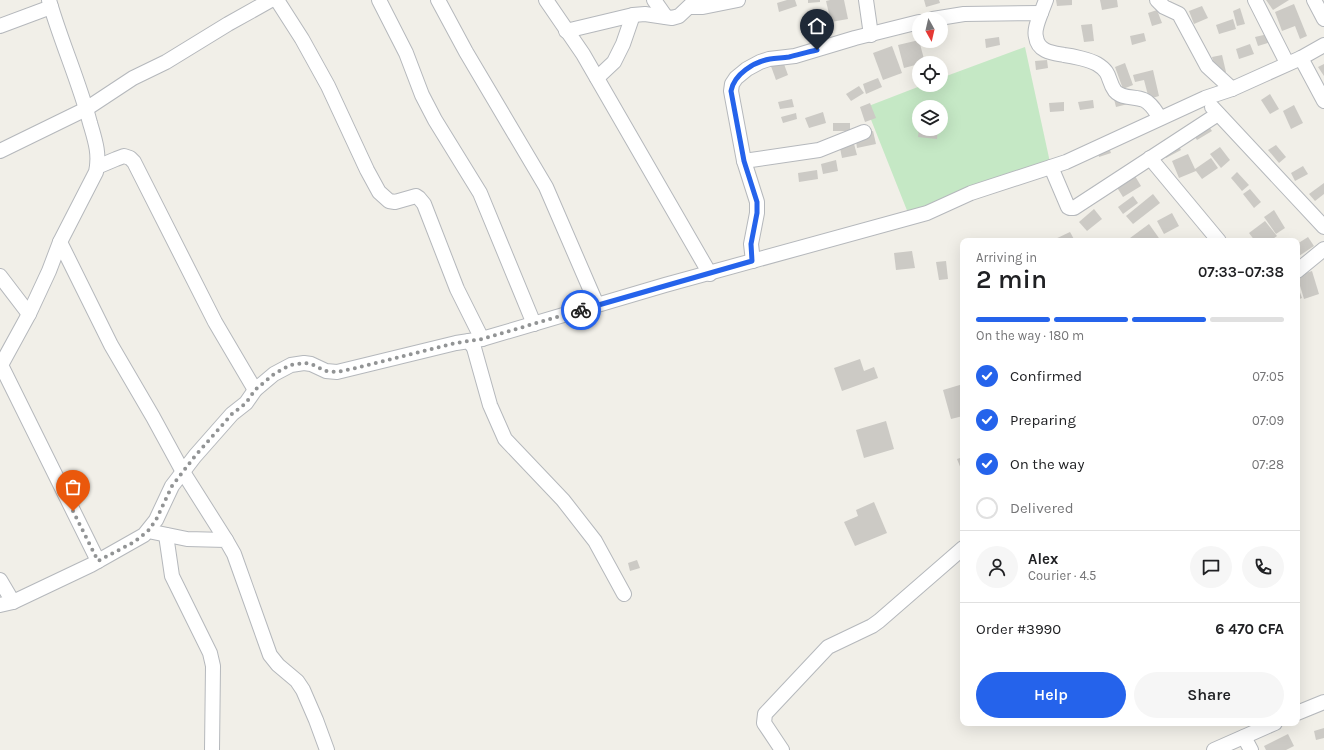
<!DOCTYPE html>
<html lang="en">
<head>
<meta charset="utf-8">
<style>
	:root { --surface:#fff; --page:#f6f6f6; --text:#202124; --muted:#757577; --line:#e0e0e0; --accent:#2563eb }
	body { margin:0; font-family:Karla,sans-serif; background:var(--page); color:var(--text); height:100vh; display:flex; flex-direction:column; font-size:15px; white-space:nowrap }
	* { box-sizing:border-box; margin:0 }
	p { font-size:13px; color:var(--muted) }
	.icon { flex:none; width:22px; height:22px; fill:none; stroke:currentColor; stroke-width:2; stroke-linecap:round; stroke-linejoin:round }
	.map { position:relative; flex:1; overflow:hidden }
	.details { position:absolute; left:960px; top:238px; width:340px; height:488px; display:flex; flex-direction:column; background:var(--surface); border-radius:8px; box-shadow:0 4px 16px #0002 }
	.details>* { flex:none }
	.needle { width:26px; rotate:172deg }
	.controls { position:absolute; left:912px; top:12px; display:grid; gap:8px }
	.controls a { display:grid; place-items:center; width:36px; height:36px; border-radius:50%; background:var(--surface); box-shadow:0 4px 16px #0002; font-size:20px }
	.pin { position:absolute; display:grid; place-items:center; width:34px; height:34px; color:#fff; margin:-41px -17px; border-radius:50% 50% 50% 0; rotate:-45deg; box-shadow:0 0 4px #0007 }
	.pin .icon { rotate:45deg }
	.courier { position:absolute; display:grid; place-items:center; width:40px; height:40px; margin:-20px; border:3px solid #2563eb; border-radius:50%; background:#fff; color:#222; box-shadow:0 1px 5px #0007 }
	.headline em { font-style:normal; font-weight:600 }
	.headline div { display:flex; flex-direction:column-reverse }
	.headline { display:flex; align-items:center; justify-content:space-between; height:68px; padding:0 16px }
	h1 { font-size:26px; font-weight:600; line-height:30px }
	.bar { display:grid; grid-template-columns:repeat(4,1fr); gap:6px 4px; align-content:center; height:48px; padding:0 16px }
	.bar i { height:5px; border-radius:3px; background:var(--line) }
	.bar .on { background:var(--accent) }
	.bar p { grid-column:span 4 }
	.line { display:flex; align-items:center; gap:10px; padding:0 16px; border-top:1px solid var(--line) }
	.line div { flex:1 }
	.round { display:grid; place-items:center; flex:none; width:42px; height:42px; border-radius:21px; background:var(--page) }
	ol { padding:0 16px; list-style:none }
	li { display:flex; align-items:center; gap:12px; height:44px }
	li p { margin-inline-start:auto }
	li .icon { padding:4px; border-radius:50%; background:var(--accent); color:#fff; stroke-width:4 }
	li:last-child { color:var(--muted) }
	li i { width:22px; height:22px; border:2px solid var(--line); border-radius:50% }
	.button { display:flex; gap:8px; margin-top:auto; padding:8px 16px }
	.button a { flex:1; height:46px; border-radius:24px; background:var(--accent); color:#fff; font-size:16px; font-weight:600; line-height:46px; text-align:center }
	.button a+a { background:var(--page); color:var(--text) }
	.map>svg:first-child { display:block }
</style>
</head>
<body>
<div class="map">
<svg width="1324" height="750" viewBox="0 0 1324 750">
	<rect width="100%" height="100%" fill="#f1efe8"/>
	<!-- green -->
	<path fill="#c5e8c5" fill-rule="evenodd" d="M1025 47 1051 167 910 218 866 107 923 85H941V78ZM919 107H941V129H919Z"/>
	<!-- building -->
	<g fill="#cccac5">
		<path d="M787 0H795L797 6 779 12 777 3Z"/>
		<path d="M808 0H820V2L808 3Z"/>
		<path d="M830 0H844L848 19 831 22 826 1Z"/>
		<path d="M924 0H939L940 3 926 7Z"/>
		<path d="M1056 0H1072V5L1057 6Z"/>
		<path d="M1100 0H1117L1118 7 1102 10Z"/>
		<path d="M1266 0H1289L1273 10Z"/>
		<path d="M1294 4 1307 36 1300 39 1295 26 1282 31 1275 12Z"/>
		<path d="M1202 6 1208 18 1194 24 1189 11Z"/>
		<path d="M1240 8 1245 24 1237 26 1233 11Z"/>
		<path d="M1157 10 1162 23 1152 26 1148 13Z"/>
		<path d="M1233 19 1236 29 1219 34 1216 25Z"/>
		<path d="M1092 24 1094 41 1084 42 1081 25Z"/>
		<path d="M1144 33 1146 41 1132 45 1130 36Z"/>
		<path d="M1268 34 1271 42 1258 46 1255 37Z"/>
		<path d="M999 37 1000 45 986 48 985 39Z"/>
		<path d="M919 40 925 63H919V64L904 68 898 45Z"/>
		<path d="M1250 44 1254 54 1239 59 1236 49Z"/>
		<path d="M892 46 902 73 883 80 873 53Z"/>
		<path d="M780 53 788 75 776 80 768 58Z"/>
		<path d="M1222 55 1226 72 1217 75 1212 57Z"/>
		<path d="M1047 60 1048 68 1036 70 1035 61Z"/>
		<path d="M1125 63 1133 85 1123 89 1115 67Z"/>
		<path d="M1324 64V76L1318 67Z"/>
		<path d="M1153 70 1159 96 1149 99 1144 80 1135 82 1133 75Z"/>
		<path d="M878 78 882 87 866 94 863 84Z"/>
		<path d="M859 86 864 93 851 101 846 94Z"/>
		<path d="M1270 94 1279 109 1270 114 1261 100Z"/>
		<path d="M792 99 794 107 780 109 778 102Z"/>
		<path d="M1114 99 1132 103 1116 107Z"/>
		<path d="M1093 100 1094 108 1080 110 1078 102Z"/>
		<path d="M1064 102V111L1050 112 1049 103Z"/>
		<path d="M870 103 876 118 865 122 860 107Z"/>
		<path d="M1294 105 1303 123 1291 129 1283 111Z"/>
		<path d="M823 112 826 123 809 128 805 118Z"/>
		<path d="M796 113 797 119 783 123 781 117Z"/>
		<path d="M1206 122 1212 131 1197 140 1191 131Z"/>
		<rect x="833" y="123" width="17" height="8"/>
		<path d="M919 129H938L937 139 918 137Z"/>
		<path d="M873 131 876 144 857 148 855 135Z"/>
		<path d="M853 140 857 155 842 158 839 143Z"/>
		<path d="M1177 142 1181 150 1166 158 1161 150Z"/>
		<path d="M1108 145 1111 153 1099 157 1097 149Z"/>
		<path d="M1276 145 1286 157 1279 163 1268 150Z"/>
		<path d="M1220 147 1230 160 1221 168 1210 154Z"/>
		<path d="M1188 154 1195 169 1211 158 1218 168 1202 179 1196 171 1179 178 1172 161Z"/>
		<path d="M836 160 838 171 823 174 821 164Z"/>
		<path d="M1303 166 1308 174 1295 181 1291 173Z"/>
		<path d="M817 170 818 179 799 182 798 173Z"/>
		<path d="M1132 171 1141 186 1123 197 1113 181Z"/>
		<path d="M1237 172 1249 185 1242 191 1231 178Z"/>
		<path d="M1324 183V194L1315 201 1309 194Z"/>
		<path d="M1250 189 1261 202 1254 208 1243 194Z"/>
		<path d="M1153 194 1160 203 1133 224 1126 216Z"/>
		<path d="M1133 196 1138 203 1123 214 1118 207Z"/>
		<path d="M1094 209 1102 219 1087 231 1079 222Z"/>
		<path d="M1274 210 1285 228 1276 234 1264 217Z"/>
		<path d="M1172 213 1179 226 1164 234 1157 221Z"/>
		<path d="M1265 221 1277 236 1270 241H1255L1249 233Z"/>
		<path d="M1149 224 1161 241H1126Z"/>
		<path d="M1070 232 1075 241H1051Z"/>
		<path d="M1308 237 1314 246 1299 256 1297 253V244Z"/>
		<path d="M912 251 915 268 896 270 894 253Z"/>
		<path d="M946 261 948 279 939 280 936 262Z"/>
		<path d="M1312 271 1319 294 1304 299 1297 276Z"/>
		<path d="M1297 284 1302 298 1297 300Z"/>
		<path d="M860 359 864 371 874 367 878 378 842 391 834 368Z"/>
		<path d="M963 384V416L951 419 943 390Z"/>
		<path d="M886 421 894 449 864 458 856 430Z"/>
		<path d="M963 457V474L957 459Z"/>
		<path d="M874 502 887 533 855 546 844 522 858 516 856 510Z"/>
		<path d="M637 560 640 568 630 571 628 563Z"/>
		<path d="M1324 728V738L1316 740 1314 731Z"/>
		<path d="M1288 734 1294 746 1286 750H1266L1264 746Z"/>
	</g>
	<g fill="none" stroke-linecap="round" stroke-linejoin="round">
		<!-- street casing -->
		<g stroke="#b5b8bc" stroke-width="16">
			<g id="street">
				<path d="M277 0 302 39 328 86 367 170 379 192 389 201 395 202 416 196 419 198 424 204 457 289 482 339"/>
				<path d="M379 0 406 53 422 95 435 120 480 193 534 324"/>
				<path d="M438 0 466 52 546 187 597 305"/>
				<path d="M546 0 583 54 710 274"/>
				<path d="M654 0 666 17"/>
				<path d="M866 0 871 35"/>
				<path d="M1157 0 1164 7 1179 14 1207 66 1232 89"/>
				<path d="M1255 0 1287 63"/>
				<path d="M1314 0 1324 19"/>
				<path d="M690 7H703L738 0"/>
				<path d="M1041 13 1046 0"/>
				<path d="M933 19 964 14 1041 13C1038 21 1034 30 1036 37 1038 52 1053 53 1064 55 1073 56 1090 60 1097 64 1112 73 1107 80 1115 91 1122 99 1135 96 1144 100 1151 103 1156 112 1160 118"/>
				<path d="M0 26 51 7"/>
				<path d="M566 31 633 15 645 14 672 18 679 16 696 0"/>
				<path d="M1301 58 1324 101"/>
				<path d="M597 78 614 62 623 44 633 15"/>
				<path d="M1212 107 1324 227"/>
				<path d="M0 151 86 109 133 78 166 62 228 24 271 0"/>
				<path d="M1150 158 1219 241"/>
				<path d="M744 161 819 150 864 132"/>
				<path d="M97 167 116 159 124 156 130 158 134 162 215 322 255 390"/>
				<path d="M1051 167 1068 207 1070 208H1074L1218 114"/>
				<path d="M60 242 111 345 153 417 183 472 226 540"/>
				<path d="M753 261 751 244 757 213V202L744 161 731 91 732 84 736 78 747 69 760 62 769 59 795 56 855 38 919 22"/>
				<path d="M1297 271 1324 249"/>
				<path d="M0 276 29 314"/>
				<path d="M469 341 474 348 490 405 505 439 563 500 595 541 624 594"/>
				<path d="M1 365 98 561"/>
				<path d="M0 367 29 314 49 271 60 242 96 172C100 154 95 140 90 123 79 81 61 42 49 0"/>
				<path d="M148 531 187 539 226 540 234 554 270 655 278 665 297 681 303 690 316 720 327 750"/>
				<path d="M166 535 172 576 210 653 213 666 212 750"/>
				<path d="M0 580 13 602"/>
				<path d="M0 605 13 602 91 565 144 535 156 520 172 486 195 456 232 414 246 403 255 390 274 374 291 365 304 363 311 364 326 371 337 372 456 343 482 339 665 285 927 213 971 193 1066 162 1205 98 1232 89 1301 58 1324 45"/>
				<path d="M1297 713 1324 702"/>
				<path d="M1244 737 1251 750"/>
				<path d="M782 750 764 723 765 714 828 647 872 626 879 621 963 548"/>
				<path d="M1214 750 1275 723"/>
			</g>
		</g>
		<!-- street -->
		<use href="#street" stroke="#fff" stroke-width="14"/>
	</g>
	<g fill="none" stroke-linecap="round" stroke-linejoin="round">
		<!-- done -->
		<path stroke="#929495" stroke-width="4" stroke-dasharray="0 7.2" d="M73 511 98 561 134 542 148 531 156 520 172 486 195 456 232 414 246 403 255 390 274 374 290 365 304 363 311 364 326 371 337 372 352 369 456 343 482 339 581 310"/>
		<!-- route -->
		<path stroke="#2563eb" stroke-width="5" d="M581 310 752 261 751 244 757 213V202L744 161 731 91C734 74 754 62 770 59 776 58 783 58 789 57 798 55 807 52 817 50"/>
	</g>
</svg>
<div class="controls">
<a><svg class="needle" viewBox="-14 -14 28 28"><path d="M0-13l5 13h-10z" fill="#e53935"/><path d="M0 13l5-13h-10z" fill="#757577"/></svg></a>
<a><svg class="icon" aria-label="locate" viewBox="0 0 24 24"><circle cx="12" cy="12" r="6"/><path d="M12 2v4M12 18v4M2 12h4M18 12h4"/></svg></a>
<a><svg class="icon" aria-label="layers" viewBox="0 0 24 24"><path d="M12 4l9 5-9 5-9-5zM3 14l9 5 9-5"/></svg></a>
</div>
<div class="pin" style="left:73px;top:511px;background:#ea580c"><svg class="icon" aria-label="bag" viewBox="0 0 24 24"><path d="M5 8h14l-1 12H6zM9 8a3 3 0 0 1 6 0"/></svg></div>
<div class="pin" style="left:817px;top:50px;background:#1f2937"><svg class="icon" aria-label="home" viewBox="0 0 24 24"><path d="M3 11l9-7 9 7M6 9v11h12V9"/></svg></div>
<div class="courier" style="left:581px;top:310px"><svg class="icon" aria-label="bike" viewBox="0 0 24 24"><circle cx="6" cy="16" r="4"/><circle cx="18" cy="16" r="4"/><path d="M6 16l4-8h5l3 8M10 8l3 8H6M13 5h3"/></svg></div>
<section class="details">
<div class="headline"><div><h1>2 min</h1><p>Arriving in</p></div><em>07:33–07:38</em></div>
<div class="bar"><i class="on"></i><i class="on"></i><i class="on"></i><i></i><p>On the way · 180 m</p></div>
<ol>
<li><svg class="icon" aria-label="check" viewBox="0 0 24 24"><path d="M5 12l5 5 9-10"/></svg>Confirmed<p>07:05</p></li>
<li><svg class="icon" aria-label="check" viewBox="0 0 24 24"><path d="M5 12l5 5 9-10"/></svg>Preparing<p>07:09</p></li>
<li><svg class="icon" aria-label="check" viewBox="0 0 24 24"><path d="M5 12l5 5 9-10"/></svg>On the way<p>07:28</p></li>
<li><i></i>Delivered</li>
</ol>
<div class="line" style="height:72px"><a class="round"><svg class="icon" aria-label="person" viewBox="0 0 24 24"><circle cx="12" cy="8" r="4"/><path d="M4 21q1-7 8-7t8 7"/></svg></a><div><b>Alex</b><p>Courier · 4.5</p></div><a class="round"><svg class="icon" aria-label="chat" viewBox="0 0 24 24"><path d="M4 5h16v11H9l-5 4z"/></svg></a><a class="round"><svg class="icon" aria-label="phone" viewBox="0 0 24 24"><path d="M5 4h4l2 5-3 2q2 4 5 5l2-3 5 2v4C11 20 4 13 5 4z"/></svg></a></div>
<div class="line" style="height:52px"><div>Order #3990</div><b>6 470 CFA</b></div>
<div class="button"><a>Help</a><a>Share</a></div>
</section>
</div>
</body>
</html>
